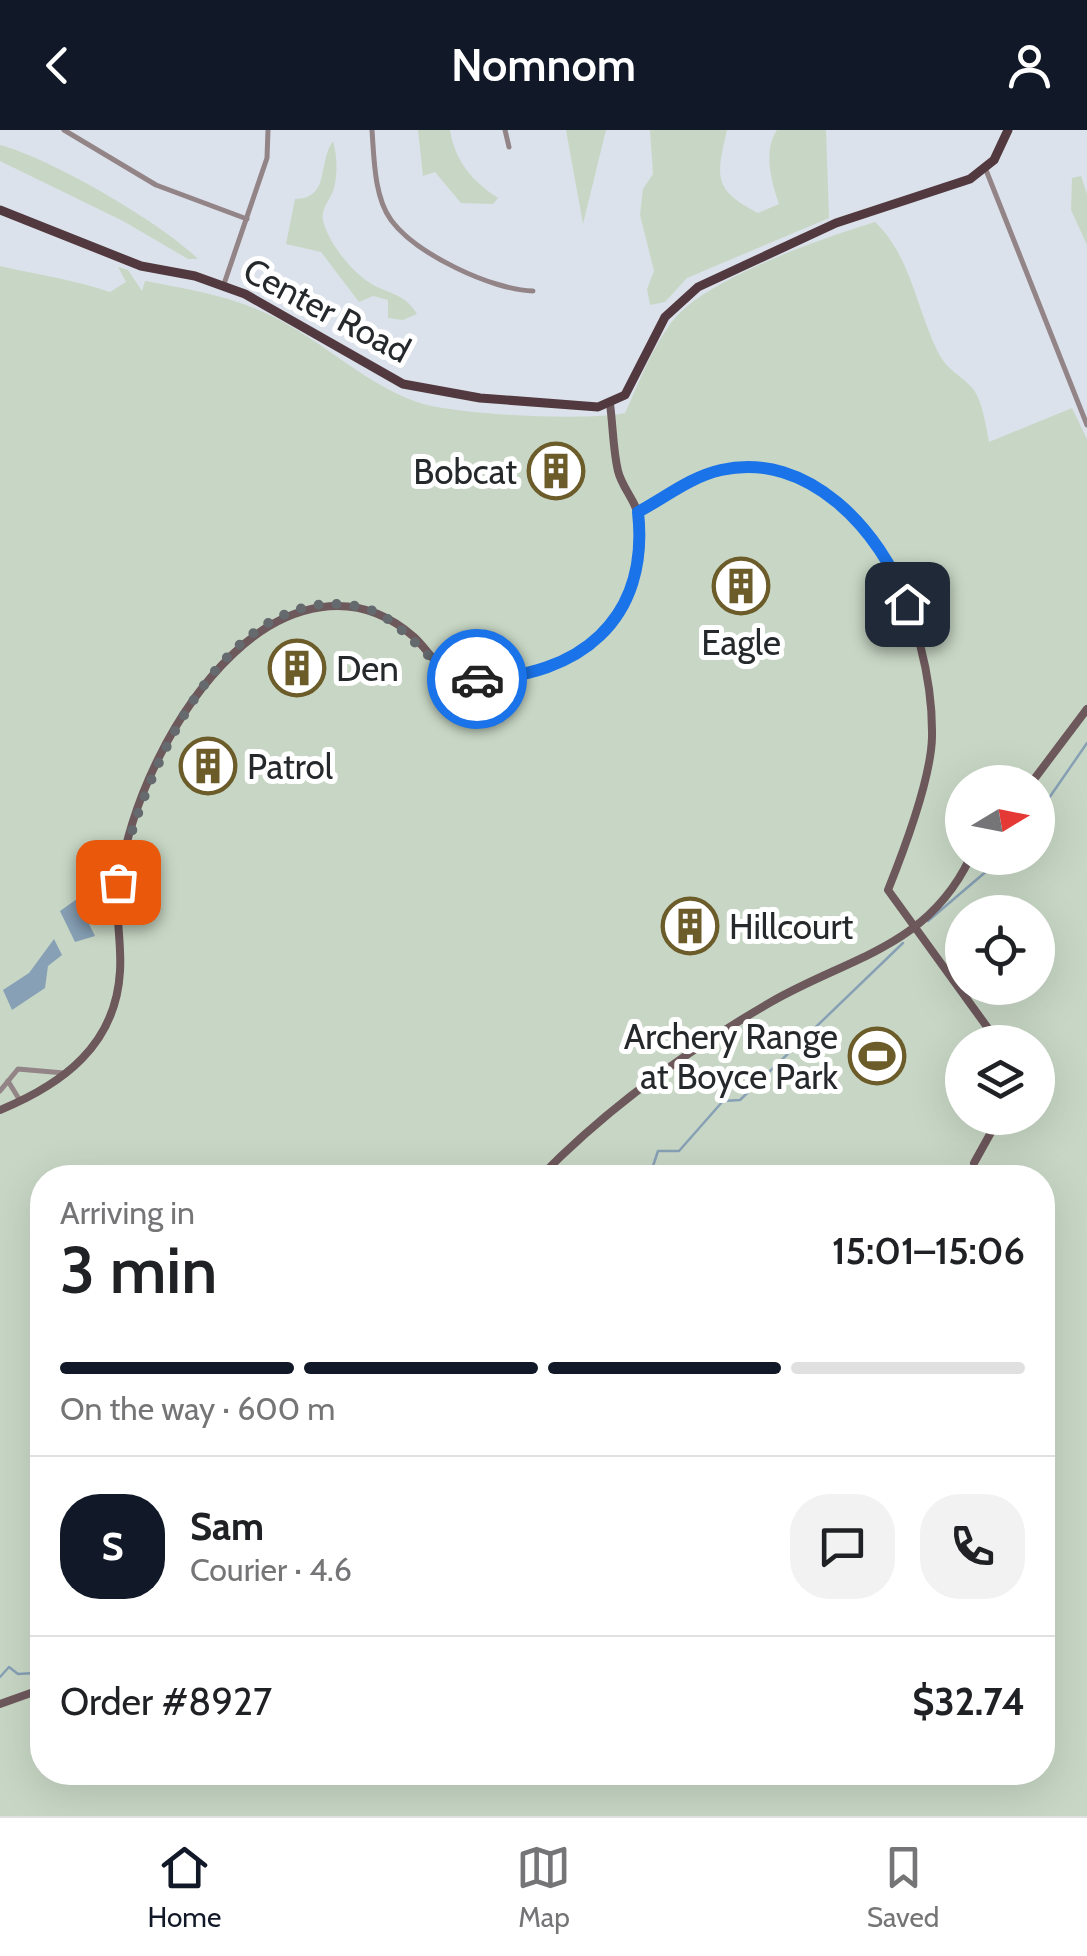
<!DOCTYPE html>
<html lang="en">
<head>
<meta charset="utf-8">
<style>
	:root { --surface:#fff; --page:#f2f2f2; --text:#202124; --muted:#757577; --line:#e0e0e0; --accent:#111827 }
	body { margin:0; font-family:Cabin,sans-serif; background:var(--page); color:var(--text); height:100vh; display:flex; flex-direction:column; font-size:38px; white-space:nowrap }
	* { box-sizing:border-box; margin:0 }
	p { font-size:32px; color:var(--muted) }
	.icon { flex:none; width:55px; height:55px; fill:none; stroke:currentColor; stroke-width:2; stroke-linecap:round; stroke-linejoin:round }
	.map { position:relative; flex:1; overflow:hidden }
	.drawer { position:absolute; left:30px; top:1035px; width:1025px; height:620px; display:flex; flex-direction:column; background:var(--surface); border-radius:40px; box-shadow:0 10px 40px #0002 }
	.drawer>* { flex:none }
	.needle { width:65px; rotate:80deg }
	.buttons { position:absolute; left:945px; top:635px; display:grid; gap:20px }
	.buttons a { display:grid; place-items:center; width:110px; height:110px; border-radius:50%; background:var(--surface); box-shadow:0 10px 40px #0002; font-size:50px }
	.pin { position:absolute; display:grid; place-items:center; width:85px; height:85px; color:#fff; margin:-42px; border-radius:20px; box-shadow:0 5px 15px #0006 }
	.courier { position:absolute; display:grid; place-items:center; width:100px; height:100px; margin:-50px; border:8px solid #1a73e8; border-radius:50%; background:#fff; color:#222; box-shadow:0 2px 12px #0007 }
	.summary em { font-style:normal; font-weight:600 }
	.summary div { display:flex; flex-direction:column-reverse }
	.summary { display:flex; align-items:center; justify-content:space-between; height:170px; padding:0 30px }
	h1 { font-size:65px; font-weight:600; line-height:75px }
	.bar { display:grid; grid-template-columns:repeat(4,1fr); gap:15px 10px; align-content:center; height:120px; padding:0 30px }
	.bar i { height:12px; border-radius:8px; background:var(--line) }
	.bar .current { background:var(--accent) }
	.bar p { grid-column:span 4 }
	.line { display:flex; align-items:center; gap:25px; padding:0 30px; border-top:2px solid var(--line) }
	.line div { flex:1 }
	.round { display:grid; place-items:center; flex:none; width:105px; height:105px; border-radius:40px; background:var(--page) }
	header { display:flex; justify-content:space-between; align-items:center; height:130px; padding:0 30px; background:var(--accent); color:#fff; font-size:45px; font-weight:600 }
	.dock { display:flex; justify-content:space-around; align-items:center; height:140px; border-top:2px solid var(--line); background:var(--surface); font-size:28px; color:var(--muted) }
	.dock a { display:grid; justify-items:center; gap:5px }
	.dock .current { color:var(--accent) }
	.map>svg:first-child { display:block }
</style>
</head>
<body>
<header><svg class="icon" aria-label="back" viewBox="0 0 24 24"><path d="M15 5l-7 7 7 7"/></svg>Nomnom<svg class="icon" aria-label="person" viewBox="0 0 24 24"><circle cx="12" cy="8" r="4"/><path d="M4 21q1-7 8-7t8 7"/></svg></header>
<div class="map">
<svg width="1087" height="1686" viewBox="0 0 1087 1686">
	<rect width="100%" height="100%" fill="#dbe2eb"/>
	<!-- green -->
	<g fill="#c8d7c5" fill-rule="evenodd">
		<path d="M418 0H450C455 31 472 51 498 68L493 74 461 73 435 42 423 46Z"/>
		<path d="M566 0H606L583 94Z"/>
		<path d="M650 0H727C716 48 713 59 758 83L779 74C771 51 763 21 777 0H826L829 88 687 148 665 172 650 175 647 159 654 141 640 85 643 59 653 44Z"/>
		<path d="M333 11C337 26 338 42 334 58 330 72 319 78 324 94 330 114 350 139 367 151 387 165 403 161 417 184L403 190 388 188V170L373 166 359 172 321 122 286 114 295 69C331 68 317 34 333 11Z"/>
		<path d="M0 15C50 28 162 93 198 129H188L123 91 4 33 0 31Z"/>
		<path d="M1081 46 1087 64V115L1071 80 1072 48Z"/>
		<path d="M875 92C911 126 916 178 938 222 948 242 962 245 974 260 983 274 986 296 989 312L1072 278 1087 309V1686H0V136C38 145 72 149 110 162L126 152 118 137 128 140 142 161 145 151C189 159 236 167 276 188 325 213 368 256 420 273 458 285 587 291 625 283 640 251 652 216 675 188 710 147 823 108 875 92ZM962 652H1038V728H962ZM962 782H1038V858H962ZM962 912H1038V988H962ZM42 1048H1042V1642H42Z"/>
	</g>
	<!-- water -->
	<g fill="#87a0b5">
		<path d="M77 769 95 806 75 812 60 781Z"/>
		<path d="M54 809 62 825 48 836 45 858 12 880 3 860 29 843Z"/>
	</g>
	<g fill="none" stroke-linecap="round" stroke-linejoin="round">
		<!-- stream -->
		<g stroke="#87a0b5" stroke-width="2.5">
			<path d="M1038 684 1087 613"/>
			<path d="M928 791 1002 728"/>
			<path d="M628 1048 653 1036 658 1021H679L723 971 740 970 903 813"/>
			<path d="M0 1547 9 1537 18 1544 35 1543 42 1519"/>
		</g>
		<!-- street -->
		<g stroke="#938487" stroke-width="5">
			<path d="M64 0 156 55 247 89"/>
			<path d="M372 0C374 27 374 67 391 90 416 124 492 160 533 161"/>
			<path d="M505 0 509 17"/>
			<path d="M986 40 1087 295"/>
			<path d="M224 154 267 28 268 0"/>
			<path d="M8 951 19 969"/>
			<path d="M0 961 18 939 64 943"/>
		</g>
		<!-- secondary -->
		<g stroke="#6d585c" stroke-width="8">
			<path d="M638 382C667 367 693 344 727 340 865 320 934 495 932 607 931 650 904 720 888 760L998 912"/>
			<path d="M1032 652 1087 579"/>
			<path d="M0 980C63 954 116 915 120 841 122 811 114 781 119 751 131 671 174 580 233 524 285 474 355 455 414 507 427 519 436 536 451 544 476 558 515 545 540 538 613 517 643 465 639 389 638 374 622 358 618 341 613 320 613 296 610 274"/>
			<path d="M974 1033 999 988"/>
			<path d="M539 1048C606 979 688 920 771 872 849 827 927 818 970 728"/>
			<path d="M0 1574 42 1559"/>
		</g>
		<!-- primary -->
		<path stroke="#52393f" stroke-width="9" d="M0 80 141 136 195 146 245 164 403 254 480 268 598 277 625 265 665 187 698 157 836 93 970 49 994 30 1008 0"/>
	</g>
	<g fill="none" stroke-linecap="round" stroke-linejoin="round">
		<!-- done -->
		<path stroke="#656a6f" stroke-width="10" stroke-dasharray="0 18" d="M118 752C140 650 228 442 364 478 410 490 429 547 477 549"/>
		<!-- route -->
		<path stroke="#1a73e8" stroke-width="12" d="M477 549C579 547 650 490 638 382 666 367 690 347 721 340 808 320 881 401 907 474"/>
	</g>
	<!-- icons -->
	<defs>
		<g id="building-ring" transform="scale(2.875)"><circle r="9.5" fill="#fff" stroke="#6b5c2a" stroke-width="1.5"/><path d="M-4-6H4V6H1V3H-1V6H-4ZM-2.5-4.3h1.7v1.8h-1.7ZM.8-4.3h1.7v1.8H.8ZM-2.5-1h1.7V.8h-1.7ZM.8-1h1.7V.8H.8Z" fill="#6b5c2a"/></g>
		<g id="stadium-ring" transform="scale(2.875)"><circle r="9.5" fill="#fff" stroke="#6b5c2a" stroke-width="1.5"/><path d="M0-5a6.5 5 0 1 0 0 10a6.5 5 0 1 0 0-10ZM-3.5-1.8h7v3.6h-7Z" fill="#6b5c2a"/></g>
	</defs>
	<g fill-rule="evenodd">
		<use href="#building-ring" x="556" y="341"/>
		<use href="#building-ring" x="741" y="456"/>
		<use href="#building-ring" x="297" y="538"/>
		<use href="#building-ring" x="208" y="636"/>
		<use href="#building-ring" x="690" y="796"/>
		<use href="#stadium-ring" x="877" y="926"/>
	</g>
	<g text-anchor="middle" dominant-baseline="central" stroke-width="10" stroke-linejoin="round" paint-order="stroke">
		<!-- street labels -->
		<g font-size="35" fill="#26292c" stroke="#fff">
			<text transform="translate(327 180) rotate(28)">Center Road</text>
		</g>
		<!-- poi labels -->
		<g font-size="35" fill="#26292c" stroke="#fff" text-anchor="start">
			<text x="517" y="341" text-anchor="end">Bobcat</text>
			<text x="741" y="512" text-anchor="middle">Eagle</text>
			<text x="336" y="538">Den</text>
			<text x="247" y="636">Patrol</text>
			<text x="729" y="796">Hillcourt</text>
			<text x="838" y="906" text-anchor="end">Archery Range<tspan x="838" dy="40">at Boyce Park</tspan></text>
		</g>
	</g>
</svg>
<div class="buttons">
<a><svg class="needle" viewBox="-14 -14 28 28"><path d="M0-13l5 13h-10z" fill="#e53935"/><path d="M0 13l5-13h-10z" fill="#757577"/></svg></a>
<a><svg class="icon" aria-label="locate" viewBox="0 0 24 24"><circle cx="12" cy="12" r="6"/><path d="M12 2v4M12 18v4M2 12h4M18 12h4"/></svg></a>
<a><svg class="icon" aria-label="layers" viewBox="0 0 24 24"><path d="M12 4l9 5-9 5-9-5zM3 14l9 5 9-5"/></svg></a>
</div>
<div class="pin" style="left:118px;top:752px;background:#ea580c"><svg class="icon" aria-label="bag" viewBox="0 0 24 24"><path d="M5 8h14l-1 12H6zM9 8a3 3 0 0 1 6 0"/></svg></div>
<div class="pin" style="left:907px;top:474px;background:#1f2937"><svg class="icon" aria-label="home" viewBox="0 0 24 24"><path d="M3 11l9-7 9 7M6 9v11h12V9"/></svg></div>
<div class="courier" style="left:477px;top:549px"><svg class="icon" aria-label="car" viewBox="0 0 24 24"><path d="M5 17H2v-5l4-1 3-4h7l3 4 3 1v5h-3M9 17h6M6 11h13"/><circle cx="7" cy="17" r="2"/><circle cx="17" cy="17" r="2"/></svg></div>
<section class="drawer">
<div class="summary"><div><h1>3 min</h1><p>Arriving in</p></div><em>15:01–15:06</em></div>
<div class="bar"><i class="current"></i><i class="current"></i><i class="current"></i><i></i><p>On the way · 600 m</p></div>
<div class="line" style="height:180px"><b class="round" style="background:var(--accent);color:#fff">S</b><div><b>Sam</b><p>Courier · 4.6</p></div><a class="round"><svg class="icon" aria-label="chat" viewBox="0 0 24 24"><path d="M4 5h16v11H9l-5 4z"/></svg></a><a class="round"><svg class="icon" aria-label="phone" viewBox="0 0 24 24"><path d="M5 4h4l2 5-3 2q2 4 5 5l2-3 5 2v4C11 20 4 13 5 4z"/></svg></a></div>
<div class="line" style="height:130px"><div>Order #8927</div><b>$32.74</b></div>
</section>
</div>
<nav class="dock">
<a class="current"><svg class="icon" aria-label="home" viewBox="0 0 24 24"><path d="M3 11l9-7 9 7M6 9v11h12V9"/></svg>Home</a>
<a><svg class="icon" aria-label="map" viewBox="0 0 24 24"><path d="M3 6l6-2 6 2 6-2v14l-6 2-6-2-6 2zM9 4v14M15 6v14"/></svg>Map</a>
<a><svg class="icon" aria-label="saved" viewBox="0 0 24 24"><path d="M7 4h10v16l-5-4-5 4z"/></svg>Saved</a>
</nav>
</body>
</html>
